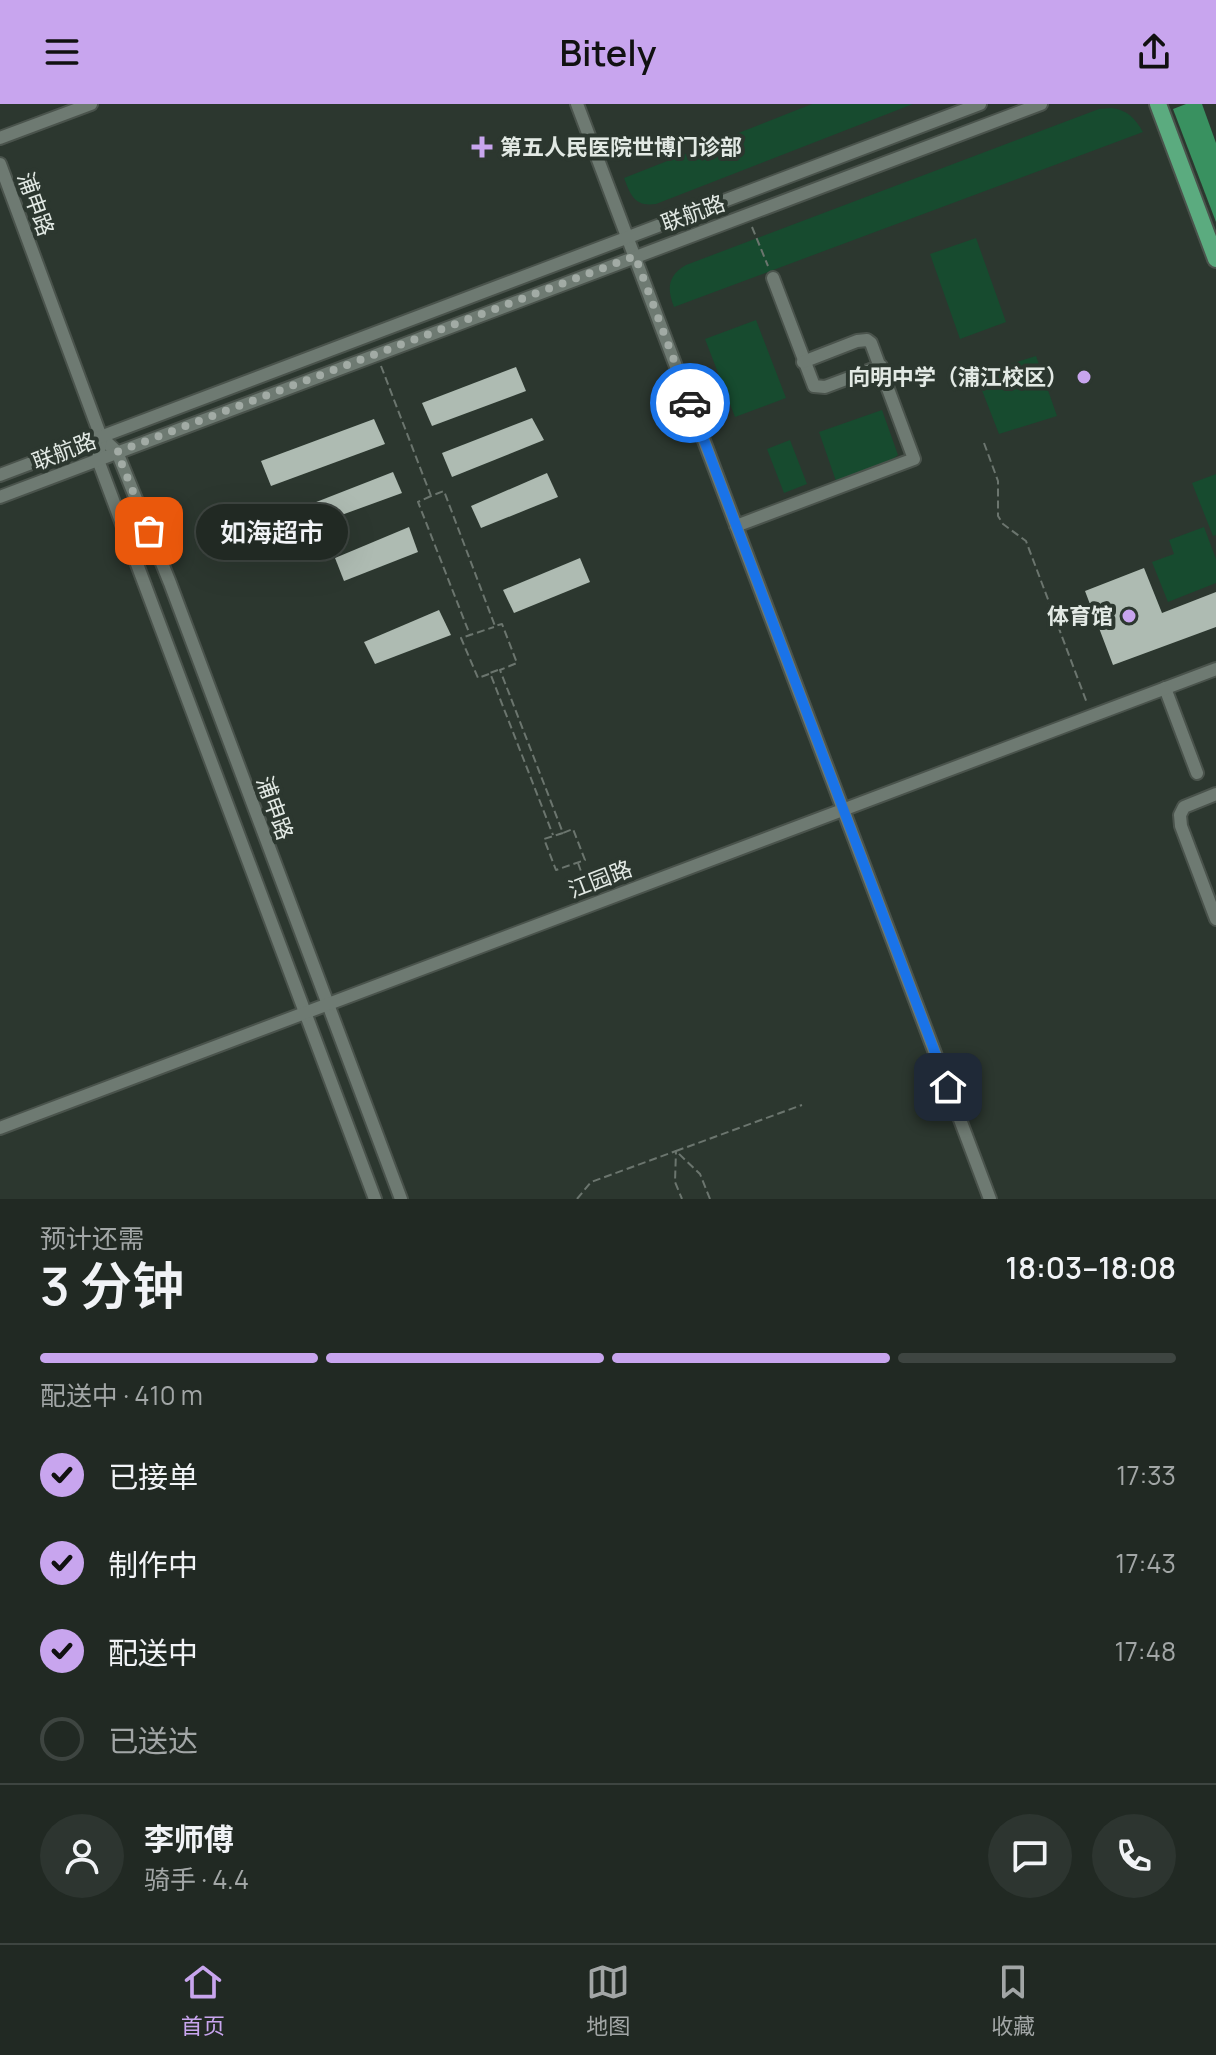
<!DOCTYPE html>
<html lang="zh">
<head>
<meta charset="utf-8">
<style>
	:root { --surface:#212923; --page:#2d3530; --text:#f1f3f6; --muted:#a2a6a6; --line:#3e4541; --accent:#c8a5ee }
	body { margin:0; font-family:Manrope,"Noto Sans SC",sans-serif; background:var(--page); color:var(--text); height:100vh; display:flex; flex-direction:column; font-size:30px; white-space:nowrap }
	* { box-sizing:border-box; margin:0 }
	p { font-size:26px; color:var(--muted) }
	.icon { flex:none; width:44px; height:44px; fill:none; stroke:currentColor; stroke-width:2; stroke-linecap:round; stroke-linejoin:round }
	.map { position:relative; height:1095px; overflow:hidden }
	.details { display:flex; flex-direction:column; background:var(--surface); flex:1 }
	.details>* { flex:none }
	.pin { position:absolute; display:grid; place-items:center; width:68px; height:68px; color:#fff; margin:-34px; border-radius:16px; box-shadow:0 4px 12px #0006 }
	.courier { position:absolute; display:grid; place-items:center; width:80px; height:80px; margin:-40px; border:6px solid #1a73e8; border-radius:50%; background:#fff; color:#222; box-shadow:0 2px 10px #0007 }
	.bubble { position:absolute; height:56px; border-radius:28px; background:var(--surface); box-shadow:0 8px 32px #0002,0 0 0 2px var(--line); font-size:26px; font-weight:600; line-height:56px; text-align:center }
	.head em { font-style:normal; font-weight:600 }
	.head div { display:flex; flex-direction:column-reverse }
	.head { display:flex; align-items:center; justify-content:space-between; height:136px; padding:0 40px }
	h1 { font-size:52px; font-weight:600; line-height:60px }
	.bar { display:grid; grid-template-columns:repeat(4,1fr); gap:12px 8px; align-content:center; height:96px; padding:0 40px }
	.bar i { height:10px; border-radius:6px; background:var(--line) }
	.bar .current { background:var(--accent) }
	.bar p { grid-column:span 4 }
	.line { display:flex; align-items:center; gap:20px; padding:0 40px; border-top:2px solid var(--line) }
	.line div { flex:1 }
	.round { display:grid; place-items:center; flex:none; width:84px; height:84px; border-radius:42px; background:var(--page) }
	ol { padding:0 40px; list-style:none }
	li { display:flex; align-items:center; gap:24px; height:88px }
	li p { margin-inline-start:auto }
	li .icon { padding:8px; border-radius:50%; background:var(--accent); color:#111; stroke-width:4 }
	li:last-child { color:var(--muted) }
	li i { width:44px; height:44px; border:4px solid var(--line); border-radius:50% }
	header { display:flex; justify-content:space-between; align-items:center; height:104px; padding:0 40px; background:var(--accent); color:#111; font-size:36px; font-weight:600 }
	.dock { display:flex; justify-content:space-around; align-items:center; height:112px; border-top:2px solid var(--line); background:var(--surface); font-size:22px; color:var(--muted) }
	.dock a { display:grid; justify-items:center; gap:4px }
	.dock .current { color:var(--accent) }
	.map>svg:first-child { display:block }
</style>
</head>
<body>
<header><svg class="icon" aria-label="menu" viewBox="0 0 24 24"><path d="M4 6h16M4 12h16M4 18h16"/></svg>Bitely<svg class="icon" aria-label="share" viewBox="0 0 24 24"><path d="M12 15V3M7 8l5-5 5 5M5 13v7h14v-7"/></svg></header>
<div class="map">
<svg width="1216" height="1095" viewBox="0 0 1216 1095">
	<rect width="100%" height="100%" fill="#2c372f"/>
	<!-- green -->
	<g fill="#174b2f">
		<path d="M812 0H913L656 100C635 103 631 92 624 74Z"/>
		<path d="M1112 4C1127 6 1135 14 1143 28L674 203C667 185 667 172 686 161L1099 5Z"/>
		<path d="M976 134 1006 218 960 235 930 150Z"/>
		<path d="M756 216 786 294 735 313 705 235Z"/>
		<path d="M1036 252 1057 312 999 330 976 271Z"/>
		<path d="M882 306 898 351 889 358 836 377 819 328Z"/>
		<path d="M790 336 807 380 784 389 767 345Z"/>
		<path d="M1216 370V431L1213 432 1192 379Z"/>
		<path d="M1204 423 1216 455V479L1168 498 1152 458 1174 450 1169 436Z"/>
	</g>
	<!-- water -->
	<path fill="#399160" d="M1186 0H1202L1216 39V118L1173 5Z"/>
	<!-- building -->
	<g fill="#aebbb2">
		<path d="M516 263 526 287 432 322 422 299Z"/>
		<path d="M532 314 544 336 452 373 442 349Z"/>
		<path d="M374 315 385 340 271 382 261 357Z"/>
		<path d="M393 368 402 389 314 421 306 402Z"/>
		<path d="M547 369 558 393 481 424 471 402Z"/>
		<path d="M409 423 418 448 344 477 335 454Z"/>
		<path d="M580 454 590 478 514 509 503 486Z"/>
		<path d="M1144 464 1162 509 1216 488V523L1113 561 1085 487Z"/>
		<path d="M439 506 451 531 375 560 364 538Z"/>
	</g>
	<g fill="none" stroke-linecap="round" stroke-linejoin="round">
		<!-- minor casing -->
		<g stroke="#4a534c" stroke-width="16">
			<g id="minor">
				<path d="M577 0 990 1095"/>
				<path d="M0 34 91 0"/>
				<path d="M0 60 101 333 117 348 170 479 401 1095"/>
				<path d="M773 174 814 282 825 283 881 262"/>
				<path d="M101 333 98 356 375 1095"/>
				<path d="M0 371 980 0"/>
				<path d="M0 393 1041 0"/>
				<path d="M736 422 914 355 871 239 867 236 857 237 803 258"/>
				<path d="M1165 584 1197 669"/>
				<path d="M1216 690 1184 703 1180 711 1181 722 1216 815"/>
				<path d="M0 1024 1216 565"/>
			</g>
		</g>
		<!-- major casing -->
		<g stroke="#4a534c" stroke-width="20">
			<path id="major" d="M1158 0 1216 155"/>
		</g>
		<!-- path -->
		<g stroke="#6b756e" stroke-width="2" stroke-dasharray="8 4" stroke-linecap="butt">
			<path d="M752 123 768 162"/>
			<path d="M381 262 431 392 444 387 495 522 502 520 517 559 500 566 563 729 573 725 585 756 556 766 544 735 563 729"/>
			<path d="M984 339 998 377V412L1003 420 1026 437 1087 599"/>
			<path d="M431 392 418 398 470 531"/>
			<path d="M498 566 490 569 553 731"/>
			<path d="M489 570 478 574 461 534 494 523"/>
			<path d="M578 759 588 787"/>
			<path d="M577 1095 591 1078 676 1047 675 1078 682 1095"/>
			<path d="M710 1095 700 1070 676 1047 802 1001"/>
		</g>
		<!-- minor -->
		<use href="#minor" stroke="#6e7a72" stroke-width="12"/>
		<!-- major -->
		<use href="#major" stroke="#5bab7f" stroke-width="16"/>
	</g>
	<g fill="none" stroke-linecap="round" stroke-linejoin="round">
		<!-- done -->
		<path stroke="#a2aba5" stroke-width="8" stroke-dasharray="0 14.4" d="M149 427 117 348 635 152 690 299"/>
		<!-- route -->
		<path stroke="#1a73e8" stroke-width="10" d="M690 299 948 983"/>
	</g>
	<!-- markers -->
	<g fill="#c8a5ee" stroke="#2c372f" stroke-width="3">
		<path d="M478 31h8v8h8v8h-8v8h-8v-8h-8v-8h8z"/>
		<circle cx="1084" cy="273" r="8"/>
		<circle cx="1129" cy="512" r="8"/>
	</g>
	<g text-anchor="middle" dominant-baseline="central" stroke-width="8" stroke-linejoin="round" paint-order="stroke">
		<!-- poi labels -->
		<g font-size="22" font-weight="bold" fill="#e2e9e4" stroke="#2c372f" text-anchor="end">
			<text x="500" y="43" text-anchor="start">第五人民医院世博门诊部</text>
			<text x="1068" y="273">向明中学（浦江校区）</text>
			<text x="1113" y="512">体育馆</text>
		</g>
		<!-- street labels -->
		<g font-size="22" fill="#e2e9e4" stroke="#2c372f">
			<text transform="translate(36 100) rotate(70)">浦申路</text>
			<text transform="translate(693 109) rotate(-20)">联航路</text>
			<text transform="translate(64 347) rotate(-21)">联航路</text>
			<text transform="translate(275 704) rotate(70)">浦申路</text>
			<text transform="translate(600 775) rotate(-21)">江园路</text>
		</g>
	</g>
</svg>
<div class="pin" style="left:149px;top:427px;background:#ea580c"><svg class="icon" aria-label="bag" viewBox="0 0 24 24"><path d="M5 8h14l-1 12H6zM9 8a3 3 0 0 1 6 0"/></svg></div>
<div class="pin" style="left:948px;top:983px;background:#1f2937"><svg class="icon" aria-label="home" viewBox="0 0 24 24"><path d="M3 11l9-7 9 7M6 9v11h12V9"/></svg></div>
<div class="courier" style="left:690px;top:299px"><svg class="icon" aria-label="car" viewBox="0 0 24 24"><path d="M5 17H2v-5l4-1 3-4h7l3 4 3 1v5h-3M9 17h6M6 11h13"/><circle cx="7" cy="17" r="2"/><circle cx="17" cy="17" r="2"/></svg></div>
<div class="bubble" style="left:196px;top:400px;width:152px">如海超市</div>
</div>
<section class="details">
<div class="head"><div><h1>3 分钟</h1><p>预计还需</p></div><em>18:03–18:08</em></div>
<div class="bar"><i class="current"></i><i class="current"></i><i class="current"></i><i></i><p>配送中 · 410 m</p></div>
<ol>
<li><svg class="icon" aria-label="check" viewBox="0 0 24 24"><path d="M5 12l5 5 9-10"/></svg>已接单<p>17:33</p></li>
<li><svg class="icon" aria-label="check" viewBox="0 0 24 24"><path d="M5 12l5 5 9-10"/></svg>制作中<p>17:43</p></li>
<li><svg class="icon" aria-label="check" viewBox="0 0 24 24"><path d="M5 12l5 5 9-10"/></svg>配送中<p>17:48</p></li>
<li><i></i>已送达</li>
</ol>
<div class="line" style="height:144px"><a class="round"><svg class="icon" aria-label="person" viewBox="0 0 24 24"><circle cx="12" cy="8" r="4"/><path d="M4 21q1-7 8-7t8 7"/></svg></a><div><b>李师傅</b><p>骑手 · 4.4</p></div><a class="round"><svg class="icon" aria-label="chat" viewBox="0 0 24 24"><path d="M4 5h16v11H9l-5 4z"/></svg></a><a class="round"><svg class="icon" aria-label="phone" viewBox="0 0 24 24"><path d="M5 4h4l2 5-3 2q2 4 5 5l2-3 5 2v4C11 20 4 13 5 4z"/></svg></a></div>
</section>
<nav class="dock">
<a class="current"><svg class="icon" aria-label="home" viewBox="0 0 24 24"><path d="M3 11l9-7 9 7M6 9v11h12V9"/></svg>首页</a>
<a><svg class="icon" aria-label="map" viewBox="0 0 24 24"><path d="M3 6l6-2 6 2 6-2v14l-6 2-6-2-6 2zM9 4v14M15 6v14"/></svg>地图</a>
<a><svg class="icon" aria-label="saved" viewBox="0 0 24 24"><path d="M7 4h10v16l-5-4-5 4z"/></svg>收藏</a>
</nav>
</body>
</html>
